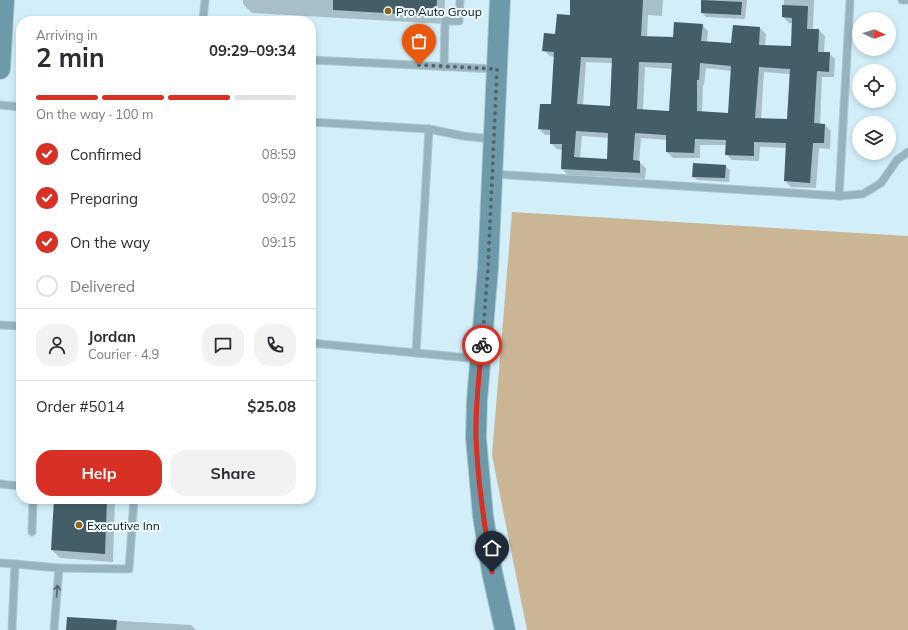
<!DOCTYPE html>
<html lang="en">
<head>
<meta charset="utf-8">
<style>
	:root { --surface:#fff; --page:#f2f2f3; --text:#2b2b33; --muted:#7c7c81; --line:#e1e1e2; --accent:#d93025 }
	body { margin:0; font-family:Mulish,sans-serif; background:var(--page); color:var(--text); height:100vh; display:flex; flex-direction:column; font-size:15px; white-space:nowrap }
	* { box-sizing:border-box; margin:0 }
	p { font-size:13px; color:var(--muted) }
	.icon { flex:none; width:22px; height:22px; fill:none; stroke:currentColor; stroke-width:2; stroke-linecap:round; stroke-linejoin:round }
	.map { position:relative; flex:1; overflow:hidden }
	.sheet { position:absolute; left:16px; top:16px; width:300px; height:488px; display:flex; flex-direction:column; background:var(--surface); border-radius:16px; box-shadow:0 2px 6px #0003 }
	.sheet>* { flex:none }
	.needle { width:26px; rotate:93deg }
	.buttons { position:absolute; left:852px; top:12px; display:grid; gap:8px }
	.buttons a { display:grid; place-items:center; width:44px; height:44px; border-radius:50%; background:var(--surface); box-shadow:0 2px 6px #0003; font-size:20px }
	.pin { position:absolute; display:grid; place-items:center; width:34px; height:34px; color:#fff; margin:-41px -17px; border-radius:50% 50% 50% 0; rotate:-45deg; box-shadow:0 0 4px #0007 }
	.pin .icon { rotate:45deg }
	.courier { position:absolute; display:grid; place-items:center; width:40px; height:40px; margin:-20px; border:3px solid #d93025; border-radius:50%; background:#fff; color:#222; box-shadow:0 1px 5px #0007 }
	.overview em { font-style:normal; font-weight:700 }
	.overview div { display:flex; flex-direction:column-reverse }
	.overview { display:flex; align-items:center; justify-content:space-between; height:68px; padding:0 20px }
	h1 { font-size:26px; font-weight:700; line-height:30px }
	.bar { display:grid; grid-template-columns:repeat(4,1fr); gap:6px 4px; align-content:center; height:48px; padding:0 20px }
	.bar i { height:5px; border-radius:3px; background:var(--line) }
	.bar .active { background:var(--accent) }
	.bar p { grid-column:span 4 }
	.line { display:flex; align-items:center; gap:10px; padding:0 20px; border-top:1px solid var(--line) }
	.line div { flex:1 }
	.round { display:grid; place-items:center; flex:none; width:42px; height:42px; border-radius:16px; background:var(--page) }
	ol { padding:0 20px; list-style:none }
	li { display:flex; align-items:center; gap:12px; height:44px }
	li p { margin-inline-start:auto }
	li .icon { padding:4px; border-radius:50%; background:var(--accent); color:#fff; stroke-width:4 }
	li:last-child { color:var(--muted) }
	li i { width:22px; height:22px; border:2px solid var(--line); border-radius:50% }
	.primary-button { display:flex; gap:8px; margin-top:auto; padding:8px 20px }
	.primary-button a { flex:1; height:46px; border-radius:16px; background:var(--accent); color:#fff; font-size:16px; font-weight:700; line-height:46px; text-align:center }
	.primary-button a+a { background:var(--page); color:var(--text) }
	.map>svg:first-child { display:block }
</style>
</head>
<body>
<div class="map">
<svg width="908" height="630" viewBox="0 0 908 630">
	<rect width="100%" height="100%" fill="#d2eff9"/>
	<!-- green -->
	<path fill="#cab595" d="M512 212 908 236V630H527L492 455Z"/>
	<!-- shadow -->
	<g fill="#0003" fill-rule="evenodd">
		<path d="M243 0H445L444 24 252 13 243 4Z"/>
		<path d="M571 0H663L662 16 648 15 647 37 674 38 702 25 708 31 707 42 732 44 760 28 766 34 765 46 792 47 793 23H789L783 17 784 0H814L813 30H819L825 36 824 53H829L835 59 834 77H822L820 125H825L831 131 830 149 819 148 816 188 791 187 785 181 786 148 760 147 759 161 732 160 726 154 727 145H700V158H673L667 152V140L641 138 639 162 646 168 645 179 568 175 562 169 563 150 557 149 551 143V135H545L539 129 552 106 555 57 550 56 543 50 571 16ZM586 62 613 63 611 107 583 105ZM645 67 673 69 670 112 643 110ZM706 68 732 71 729 114 702 112 703 85H704ZM764 72 790 74 788 120 761 119ZM582 136 609 138 608 160 580 158Z"/>
		<path d="M704 0H747L745 19 706 17 702 13Z"/>
		<path d="M725 166 730 170 729 182 697 180 693 176Z"/>
		<path d="M55 499H115L113 562 60 558 52 550Z"/>
		<path d="M68 618 191 625 196 630H67Z"/>
	</g>
	<!-- building -->
	<g fill="#445e67" fill-rule="evenodd">
		<path d="M333 0H437L436 16 333 10Z"/>
		<path d="M570 0H643L641 36 673 37 674 22 703 24 701 41 731 43 733 25 760 27 759 45 791 46 792 18 782 17V5L808 6 807 29H819L818 52H830L829 72 817 71 814 123 825 124 824 143H813L810 183 784 181 786 143 754 142V156L725 155 726 140 695 139 694 153 666 152V135L635 133 633 160 640 161V173L561 169 562 144H550V130L538 129 540 104H551L554 52 542 51 544 33 555 34 557 14 570 15ZM581 57 612 58 610 106 577 104ZM639 62 672 63 669 111 637 109ZM700 63 731 66 728 113 697 111V80H699ZM759 67 790 69 787 119 755 118ZM576 131 608 133 607 159 574 157Z"/>
		<path d="M701 0 742 2 741 15 701 13Z"/>
		<path d="M693 163 726 165 725 178 692 177Z"/>
		<path d="M54 499H107L105 554 51 550Z"/>
		<path d="M67 617 117 620 116 630H66Z"/>
	</g>
	<g fill="none" stroke-linecap="round" stroke-linejoin="round">
		<!-- lane casing -->
		<g stroke="#afc8d1" stroke-width="9">
			<g id="lane">
				<path d="M902 0H908"/>
				<path d="M203 21 205 0"/>
				<path d="M311 60 496 69"/>
				<path d="M444 67 445 21H459L460 0"/>
				<path d="M0 105 21 107"/>
				<path d="M311 122 429 129 463 136 492 139"/>
				<path d="M494 174 839 196 850 0"/>
				<path d="M839 196 863 194 881 183 897 160 908 152"/>
				<path d="M0 325 21 326"/>
				<path d="M311 343 480 359"/>
				<path d="M416 353 429 129"/>
				<path d="M0 484 21 486"/>
				<path d="M32 532 33 499"/>
				<path d="M0 563 15 564"/>
				<path d="M59 568 129 569 134 499"/>
				<path d="M12 630 15 564 59 568 54 630"/>
			</g>
		</g>
		<!-- secondary casing -->
		<g stroke="#afc8d1" stroke-width="22">
			<g id="secondary">
				<path d="M500 0 488 268 477 400 476 438 483 516 492 572 505 630"/>
				<path d="M0 69 4 0"/>
			</g>
		</g>
		<!-- lane -->
		<use href="#lane" stroke="#97b4be" stroke-width="7"/>
		<!-- secondary -->
		<use href="#secondary" stroke="#6d9aa8" stroke-width="20"/>
	</g>
	<!-- one-way arrows -->
	<defs><path id="oneway-shaft" d="M-6 0H5M1.5-3L5.5 0L1.5 3" fill="none" stroke-width="1.6" stroke-linecap="round" stroke-linejoin="round"/></defs>
	<use stroke="#53666e" href="#oneway-shaft" transform="translate(57 591) rotate(-85)"/>
	<g fill="none" stroke-linecap="round" stroke-linejoin="round">
		<!-- done -->
		<path stroke="#53646a" stroke-width="4" stroke-dasharray="0 7.2" d="M419 65 497 69 488 268 482 345"/>
		<!-- route -->
		<path stroke="#d93025" stroke-width="5" d="M482 345C479 376 475 408 476 439 478 484 485 528 492 572"/>
	</g>
	<!-- markers -->
	<g fill="#91650f" stroke="#edf9fd" stroke-width="1.5">
		<circle cx="388" cy="11" r="4"/>
		<circle cx="79" cy="525" r="4"/>
	</g>
	<g text-anchor="middle" dominant-baseline="central" stroke-width="4" stroke-linejoin="round" paint-order="stroke">
		<!-- poi labels -->
		<g font-size="12" fill="#0f191d" stroke="#edf9fd" text-anchor="start">
			<text x="396" y="11">Pro Auto Group</text>
			<text x="87" y="525">Executive Inn</text>
		</g>
	</g>
</svg>
<div class="buttons">
<a><svg class="needle" viewBox="-14 -14 28 28"><path d="M0-13l5 13h-10z" fill="#e53935"/><path d="M0 13l5-13h-10z" fill="#7c7c81"/></svg></a>
<a><svg class="icon" aria-label="locate" viewBox="0 0 24 24"><circle cx="12" cy="12" r="6"/><path d="M12 2v4M12 18v4M2 12h4M18 12h4"/></svg></a>
<a><svg class="icon" aria-label="layers" viewBox="0 0 24 24"><path d="M12 4l9 5-9 5-9-5zM3 14l9 5 9-5"/></svg></a>
</div>
<div class="pin" style="left:419px;top:65px;background:#ea580c"><svg class="icon" aria-label="bag" viewBox="0 0 24 24"><path d="M5 8h14l-1 12H6zM9 8a3 3 0 0 1 6 0"/></svg></div>
<div class="pin" style="left:492px;top:572px;background:#1f2937"><svg class="icon" aria-label="home" viewBox="0 0 24 24"><path d="M3 11l9-7 9 7M6 9v11h12V9"/></svg></div>
<div class="courier" style="left:482px;top:345px"><svg class="icon" aria-label="bike" viewBox="0 0 24 24"><circle cx="6" cy="16" r="4"/><circle cx="18" cy="16" r="4"/><path d="M6 16l4-8h5l3 8M10 8l3 8H6M13 5h3"/></svg></div>
<section class="sheet">
<div class="overview"><div><h1>2 min</h1><p>Arriving in</p></div><em>09:29–09:34</em></div>
<div class="bar"><i class="active"></i><i class="active"></i><i class="active"></i><i></i><p>On the way · 100 m</p></div>
<ol>
<li><svg class="icon" aria-label="check" viewBox="0 0 24 24"><path d="M5 12l5 5 9-10"/></svg>Confirmed<p>08:59</p></li>
<li><svg class="icon" aria-label="check" viewBox="0 0 24 24"><path d="M5 12l5 5 9-10"/></svg>Preparing<p>09:02</p></li>
<li><svg class="icon" aria-label="check" viewBox="0 0 24 24"><path d="M5 12l5 5 9-10"/></svg>On the way<p>09:15</p></li>
<li><i></i>Delivered</li>
</ol>
<div class="line" style="height:72px"><a class="round"><svg class="icon" aria-label="person" viewBox="0 0 24 24"><circle cx="12" cy="8" r="4"/><path d="M4 21q1-7 8-7t8 7"/></svg></a><div><b>Jordan</b><p>Courier · 4.9</p></div><a class="round"><svg class="icon" aria-label="chat" viewBox="0 0 24 24"><path d="M4 5h16v11H9l-5 4z"/></svg></a><a class="round"><svg class="icon" aria-label="phone" viewBox="0 0 24 24"><path d="M5 4h4l2 5-3 2q2 4 5 5l2-3 5 2v4C11 20 4 13 5 4z"/></svg></a></div>
<div class="line" style="height:52px"><div>Order #5014</div><b>$25.08</b></div>
<div class="primary-button"><a>Help</a><a>Share</a></div>
</section>
</div>
</body>
</html>
